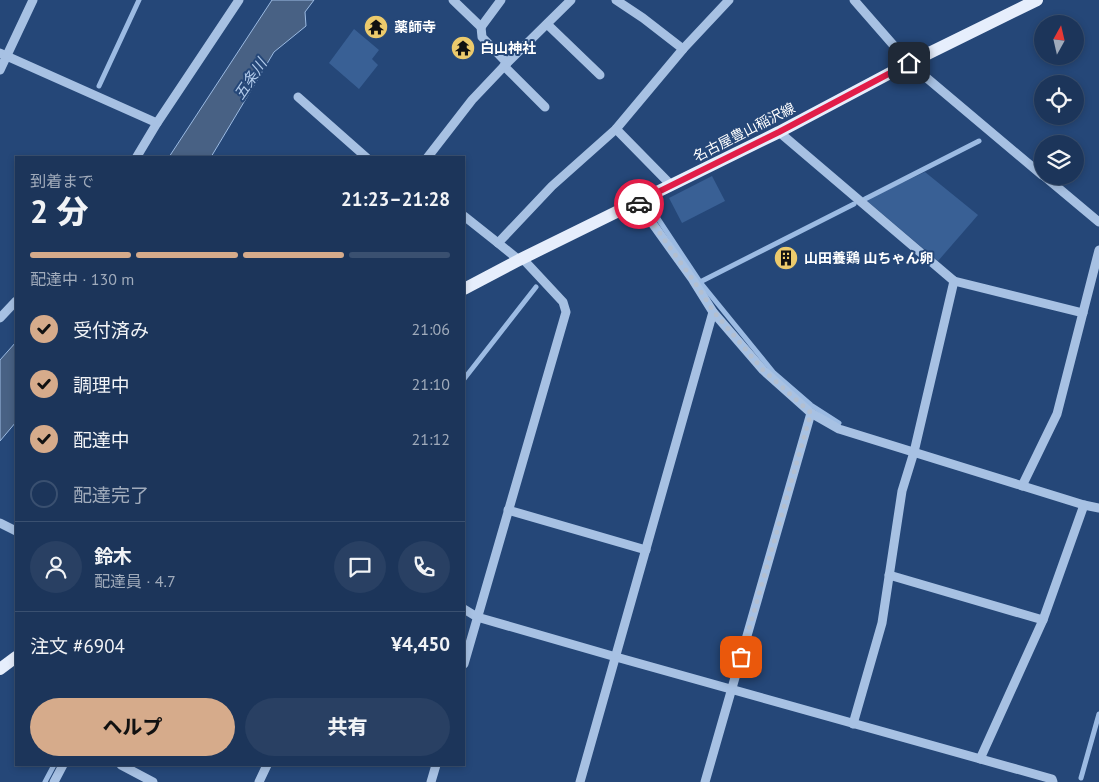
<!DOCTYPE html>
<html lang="ja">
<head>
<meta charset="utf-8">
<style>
	:root { --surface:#1c355a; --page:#294063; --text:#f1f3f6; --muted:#a0abbb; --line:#3a5070; --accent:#d6ab8b }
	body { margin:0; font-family:"PT Sans","Noto Sans JP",sans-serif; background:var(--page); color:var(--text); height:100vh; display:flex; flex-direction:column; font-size:19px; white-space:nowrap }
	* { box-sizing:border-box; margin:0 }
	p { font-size:16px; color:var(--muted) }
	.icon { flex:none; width:28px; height:28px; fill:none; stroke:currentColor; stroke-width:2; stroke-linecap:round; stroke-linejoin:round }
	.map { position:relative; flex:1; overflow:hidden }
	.panel { position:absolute; left:15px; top:156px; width:450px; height:610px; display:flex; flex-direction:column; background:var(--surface); border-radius:0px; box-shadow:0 2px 8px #0003,0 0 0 1px var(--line) }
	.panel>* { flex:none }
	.needle { width:32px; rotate:8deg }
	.tools { position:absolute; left:1034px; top:15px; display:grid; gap:10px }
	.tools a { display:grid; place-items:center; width:50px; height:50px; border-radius:50%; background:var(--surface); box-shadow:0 2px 8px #0003,0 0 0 1px var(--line); font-size:25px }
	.pin { position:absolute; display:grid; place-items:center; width:42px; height:42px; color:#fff; margin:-21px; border-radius:10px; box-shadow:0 2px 8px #0006 }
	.courier { position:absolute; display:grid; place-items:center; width:50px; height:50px; margin:-25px; border:4px solid #e11d48; border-radius:50%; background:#fff; color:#222; box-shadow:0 1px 6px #0007 }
	.overview em { font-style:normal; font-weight:800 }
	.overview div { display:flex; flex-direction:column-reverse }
	.overview { display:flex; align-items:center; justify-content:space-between; height:85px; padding:0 15px }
	h1 { font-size:32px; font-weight:800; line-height:38px }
	.bar { display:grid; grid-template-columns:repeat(4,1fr); gap:8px 5px; align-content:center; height:60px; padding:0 15px }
	.bar i { height:6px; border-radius:4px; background:var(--line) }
	.bar .active { background:var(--accent) }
	.bar p { grid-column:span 4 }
	.line { display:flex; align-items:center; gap:12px; padding:0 15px; border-top:1px solid var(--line) }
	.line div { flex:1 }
	.round { display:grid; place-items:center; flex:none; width:52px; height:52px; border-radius:26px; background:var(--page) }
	ol { padding:0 15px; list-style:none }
	li { display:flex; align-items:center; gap:15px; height:55px }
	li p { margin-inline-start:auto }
	li .icon { padding:5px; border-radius:50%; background:var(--accent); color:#111; stroke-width:4 }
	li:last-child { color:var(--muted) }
	li i { width:28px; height:28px; border:2px solid var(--line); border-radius:50% }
	.cta { display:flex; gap:10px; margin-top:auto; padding:10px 15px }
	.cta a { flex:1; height:58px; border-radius:30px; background:var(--accent); color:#111; font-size:20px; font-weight:800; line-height:58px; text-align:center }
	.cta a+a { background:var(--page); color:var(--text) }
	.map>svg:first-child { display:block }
</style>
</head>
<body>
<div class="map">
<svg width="1099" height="782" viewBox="0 0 1099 782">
	<rect width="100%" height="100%" fill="#254778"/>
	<!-- green -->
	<g fill="#396095">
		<path d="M354 29 379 50 372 59 378 65 359 89 329 63Z"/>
		<path d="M925 172 978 215 938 261 866 200Z"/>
		<path d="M712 176 725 201 682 223 669 198Z"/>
	</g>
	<!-- water -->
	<g fill="#486184" stroke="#9cbbe3">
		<path d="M272 0H314L305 12 306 26 274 52 211 157H169Z"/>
		<path d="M16 342V422L0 441V360Z"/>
	</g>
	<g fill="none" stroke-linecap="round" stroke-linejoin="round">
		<!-- stream -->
		<g stroke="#9cbbe3" stroke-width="5">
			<path d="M99 86 139 0"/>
			<path d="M865 199 979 141"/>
			<path d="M651 208 700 282 774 373 811 405 839 423"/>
			<path d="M700 282 854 204"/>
			<path d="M464 379 536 287"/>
			<path d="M1081 778 1099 714"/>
			<path d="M45 782 54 765"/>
		</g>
		<!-- minor -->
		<g stroke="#a7c1e3" stroke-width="9">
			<path d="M453 0 481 27 482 37 507 63"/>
			<path d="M616 0 643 18 683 49"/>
			<path d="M854 0 909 63 1042 175"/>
			<path d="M547 24 600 75"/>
			<path d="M481 27 501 0"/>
			<path d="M0 53 157 123"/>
			<path d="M504 66 545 107"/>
			<path d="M0 70 33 0"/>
			<path d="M298 97 367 158"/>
			<path d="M616 129 671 185"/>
			<path d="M779 132 954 281 1083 313"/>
			<path d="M136 158 157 123 239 0"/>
			<path d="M427 158 472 100 507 63 571 0"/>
			<path d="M1044 176 1099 222"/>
			<path d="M637 202 693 280 713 312 763 370 811 413 839 429 1084 505 1099 508"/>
			<path d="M464 216 498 243"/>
			<path d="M519 260 498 243 552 186 616 129 683 49 729 0"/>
			<path d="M0 318 16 301"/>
			<path d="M1022 486 1057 414 1099 250"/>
			<path d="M508 510 646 550"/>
			<path d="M0 523 16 531"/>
			<path d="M889 575 1043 620"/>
			<path d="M464 609 477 617 616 657 1052 779 1053 782"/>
			<path d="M464 664 566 312 563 302 522 258"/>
			<path d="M853 724 882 623 902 491 914 452 954 281"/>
			<path d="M980 759 1043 620 1084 505"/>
			<path d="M121 765 153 782"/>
			<path d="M54 782 63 765"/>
			<path d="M259 782 267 765"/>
			<path d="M431 782 436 765"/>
			<path d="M580 782 713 312"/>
			<path d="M705 782 811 413"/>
		</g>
		<!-- major -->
		<g stroke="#e6eefc" stroke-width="12">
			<path d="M464 289 519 260 779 132 909 63 1037 0"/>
			<path d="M0 669 16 657"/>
		</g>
	</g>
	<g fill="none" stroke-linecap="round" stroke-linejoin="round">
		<!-- done -->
		<path stroke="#b3bfd0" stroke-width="5" stroke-dasharray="0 9" d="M639 204 693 280 714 312 763 370 811 413 741 657"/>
		<!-- route -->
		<path stroke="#e11d48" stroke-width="6" d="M639 204 638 202 779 132 909 63"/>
	</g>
	<!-- icons -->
	<defs>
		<g id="temple-disc" transform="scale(1.25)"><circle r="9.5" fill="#ecca6c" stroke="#254778"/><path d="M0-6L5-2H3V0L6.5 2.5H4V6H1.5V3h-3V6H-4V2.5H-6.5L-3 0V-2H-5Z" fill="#111"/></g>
		<g id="building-disc" transform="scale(1.25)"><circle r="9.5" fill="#ecca6c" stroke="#254778"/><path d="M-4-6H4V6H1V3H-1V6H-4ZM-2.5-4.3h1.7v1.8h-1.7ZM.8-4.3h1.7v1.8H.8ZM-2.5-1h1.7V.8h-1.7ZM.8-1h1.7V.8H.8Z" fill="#111"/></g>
	</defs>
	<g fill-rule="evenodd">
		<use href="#temple-disc" x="376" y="27"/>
		<use href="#temple-disc" x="463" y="48"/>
		<use href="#building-disc" x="786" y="258"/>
	</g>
	<g text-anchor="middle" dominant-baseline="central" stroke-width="4" stroke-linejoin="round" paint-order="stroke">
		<!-- poi labels -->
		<g font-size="14" font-weight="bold" fill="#fff" stroke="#254778" text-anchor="start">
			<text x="394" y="27">薬師寺</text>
			<text x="480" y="48">白山神社</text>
			<text x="804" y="258">山田養鶏 山ちゃん卵</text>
		</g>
		<!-- street labels -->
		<g font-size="14" fill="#fff" stroke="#254778">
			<text transform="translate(744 132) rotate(-27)">名古屋豊山稲沢線</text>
		</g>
		<!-- water labels -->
		<g font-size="15" font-style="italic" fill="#b2cbeb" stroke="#254778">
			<text transform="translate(250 79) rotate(-56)">五条川</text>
		</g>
	</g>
</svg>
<div class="tools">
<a><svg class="needle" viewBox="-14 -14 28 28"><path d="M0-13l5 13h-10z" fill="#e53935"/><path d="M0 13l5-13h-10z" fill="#a0abbb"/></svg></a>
<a><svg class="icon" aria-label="locate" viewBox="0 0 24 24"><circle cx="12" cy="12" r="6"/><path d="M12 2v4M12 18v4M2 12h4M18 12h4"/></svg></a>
<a><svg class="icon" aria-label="layers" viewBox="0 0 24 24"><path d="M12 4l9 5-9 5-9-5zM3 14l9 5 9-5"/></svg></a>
</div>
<div class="pin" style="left:741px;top:657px;background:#ea580c"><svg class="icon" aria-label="bag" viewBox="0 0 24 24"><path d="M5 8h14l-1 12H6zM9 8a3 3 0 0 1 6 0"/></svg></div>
<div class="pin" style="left:909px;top:63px;background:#1f2937"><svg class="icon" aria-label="home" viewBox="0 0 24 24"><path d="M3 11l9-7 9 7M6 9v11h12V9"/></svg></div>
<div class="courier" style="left:639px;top:204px"><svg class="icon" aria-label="car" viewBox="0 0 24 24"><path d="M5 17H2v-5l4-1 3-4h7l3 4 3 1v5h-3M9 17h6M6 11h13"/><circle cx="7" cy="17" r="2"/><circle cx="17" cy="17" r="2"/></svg></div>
<section class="panel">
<div class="overview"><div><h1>2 分</h1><p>到着まで</p></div><em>21:23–21:28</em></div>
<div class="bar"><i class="active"></i><i class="active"></i><i class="active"></i><i></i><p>配達中 · 130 m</p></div>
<ol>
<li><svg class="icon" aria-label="check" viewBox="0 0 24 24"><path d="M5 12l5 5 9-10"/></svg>受付済み<p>21:06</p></li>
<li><svg class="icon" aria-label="check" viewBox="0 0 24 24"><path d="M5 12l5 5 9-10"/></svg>調理中<p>21:10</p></li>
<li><svg class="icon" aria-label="check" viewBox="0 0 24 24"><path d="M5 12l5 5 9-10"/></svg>配達中<p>21:12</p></li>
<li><i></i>配達完了</li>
</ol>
<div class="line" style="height:90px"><a class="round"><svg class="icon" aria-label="person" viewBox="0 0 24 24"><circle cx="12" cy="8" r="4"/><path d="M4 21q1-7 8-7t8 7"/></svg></a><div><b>鈴木</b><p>配達員 · 4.7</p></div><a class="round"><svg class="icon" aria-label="chat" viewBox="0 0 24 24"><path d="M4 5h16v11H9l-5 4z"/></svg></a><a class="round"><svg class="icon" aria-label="phone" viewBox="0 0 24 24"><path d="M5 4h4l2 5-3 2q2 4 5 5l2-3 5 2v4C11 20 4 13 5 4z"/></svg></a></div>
<div class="line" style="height:65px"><div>注文 #6904</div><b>¥4,450</b></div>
<div class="cta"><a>ヘルプ</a><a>共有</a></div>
</section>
</div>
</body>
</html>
